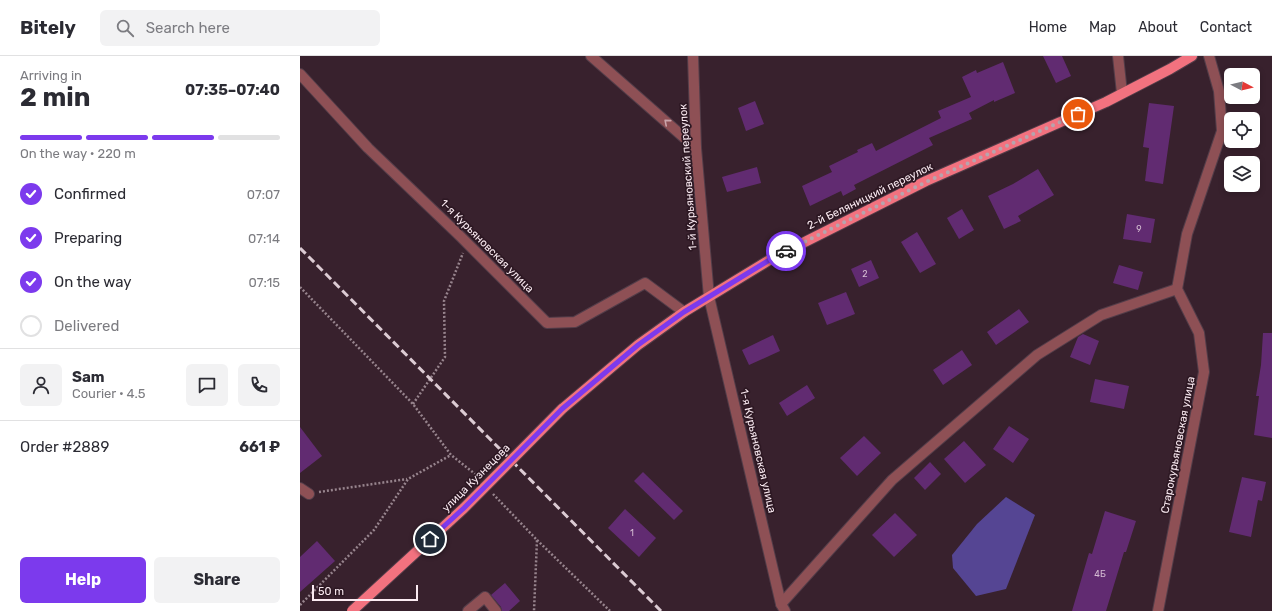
<!DOCTYPE html>
<html lang="en">
<head>
<meta charset="utf-8">
<style>
	:root { --surface:#fff; --page:#f2f2f3; --text:#2b2b33; --muted:#7c7c81; --line:#e1e1e2; --accent:#7c3aed }
	body { margin:0; font-family:Rubik,sans-serif; background:var(--page); color:var(--text); height:100vh; display:flex; flex-direction:column; font-size:15px; white-space:nowrap }
	* { box-sizing:border-box; margin:0 }
	p { font-size:13px; color:var(--muted) }
	.icon { flex:none; width:22px; height:22px; fill:none; stroke:currentColor; stroke-width:2; stroke-linecap:round; stroke-linejoin:round }
	.map { position:relative; flex:1; overflow:hidden }
	.drawer { display:flex; flex-direction:column; background:var(--surface); width:300px }
	.drawer>* { flex:none }
	.needle { width:26px; rotate:97deg }
	.fabs { position:absolute; left:924px; top:12px; display:grid; gap:8px }
	.fabs a { display:grid; place-items:center; width:36px; height:36px; border-radius:6px; background:var(--surface); box-shadow:0 2px 6px #0003; font-size:20px }
	.scale { position:absolute; left:12px; bottom:10px; width:106px; box-sizing:border-box; padding-left:4px; border:2px solid #fbebf2; border-top:0; font-size:11px; line-height:14px; white-space:nowrap; color:#fbebf2; -webkit-text-stroke:3px #2d1823; paint-order:stroke }
	.pin { position:absolute; display:grid; place-items:center; width:34px; height:34px; color:#fff; margin:-17px; border:2px solid #fff; border-radius:50%; box-shadow:0 1px 4px #0007 }
	.courier { position:absolute; display:grid; place-items:center; width:40px; height:40px; margin:-20px; border:3px solid #7c3aed; border-radius:50%; background:#fff; color:#222; box-shadow:0 1px 5px #0007 }
	.head em { font-style:normal; font-weight:700 }
	.head div { display:flex; flex-direction:column-reverse }
	.head { display:flex; align-items:center; justify-content:space-between; height:68px; padding:0 20px }
	h1 { font-size:26px; font-weight:700; line-height:30px }
	.bar { display:grid; grid-template-columns:repeat(4,1fr); gap:6px 4px; align-content:center; height:48px; padding:0 20px }
	.bar i { height:5px; border-radius:3px; background:var(--line) }
	.bar .active { background:var(--accent) }
	.bar p { grid-column:span 4 }
	.line { display:flex; align-items:center; gap:10px; padding:0 20px; border-top:1px solid var(--line) }
	.line div { flex:1 }
	.round { display:grid; place-items:center; flex:none; width:42px; height:42px; border-radius:6px; background:var(--page) }
	ol { padding:0 20px; list-style:none }
	li { display:flex; align-items:center; gap:12px; height:44px }
	li p { margin-inline-start:auto }
	li .icon { padding:4px; border-radius:50%; background:var(--accent); color:#fff; stroke-width:4 }
	li:last-child { color:var(--muted) }
	li i { width:22px; height:22px; border:2px solid var(--line); border-radius:50% }
	.cta { display:flex; gap:8px; margin-top:auto; padding:8px 20px }
	.cta a { flex:1; height:46px; border-radius:6px; background:var(--accent); color:#fff; font-size:16px; font-weight:700; line-height:46px; text-align:center }
	.cta a+a { background:var(--page); color:var(--text) }
	header { display:flex; align-items:center; gap:24px; box-sizing:border-box; height:56px; padding:0 20px; background:var(--surface); border-bottom:1px solid var(--line) }
	header strong { font-size:19px }
	nav { display:flex; gap:22px; margin-inline-start:auto; font-size:14px }
	.search { width:280px; height:36px; background:var(--page); display:flex; align-items:center; gap:10px; box-sizing:border-box; padding:0 14px; border-radius:6px; color:var(--muted); font-size:15px }
	main { display:flex; flex:1; min-height:0 }
	.map>svg:first-child { display:block }
</style>
</head>
<body>
<header>
<strong>Bitely</strong>
<div class="search"><svg class="icon" aria-label="search" viewBox="0 0 24 24"><circle cx="10" cy="10" r="6"/><path d="M15 15l6 6"/></svg>Search here</div>
<nav><a>Home</a><a>Map</a><a>About</a><a>Contact</a></nav>
</header>
<main>
<section class="drawer">
<div class="head"><div><h1>2 min</h1><p>Arriving in</p></div><em>07:35–07:40</em></div>
<div class="bar"><i class="active"></i><i class="active"></i><i class="active"></i><i></i><p>On the way · 220 m</p></div>
<ol>
<li><svg class="icon" aria-label="check" viewBox="0 0 24 24"><path d="M5 12l5 5 9-10"/></svg>Confirmed<p>07:07</p></li>
<li><svg class="icon" aria-label="check" viewBox="0 0 24 24"><path d="M5 12l5 5 9-10"/></svg>Preparing<p>07:14</p></li>
<li><svg class="icon" aria-label="check" viewBox="0 0 24 24"><path d="M5 12l5 5 9-10"/></svg>On the way<p>07:15</p></li>
<li><i></i>Delivered</li>
</ol>
<div class="line" style="height:72px"><a class="round"><svg class="icon" aria-label="person" viewBox="0 0 24 24"><circle cx="12" cy="8" r="4"/><path d="M4 21q1-7 8-7t8 7"/></svg></a><div><b>Sam</b><p>Courier · 4.5</p></div><a class="round"><svg class="icon" aria-label="chat" viewBox="0 0 24 24"><path d="M4 5h16v11H9l-5 4z"/></svg></a><a class="round"><svg class="icon" aria-label="phone" viewBox="0 0 24 24"><path d="M5 4h4l2 5-3 2q2 4 5 5l2-3 5 2v4C11 20 4 13 5 4z"/></svg></a></div>
<div class="line" style="height:52px"><div>Order #2889</div><b>661 ₽</b></div>
<div class="cta"><a>Help</a><a>Share</a></div>
</section>
<div class="map">
<svg width="972" height="555" viewBox="0 0 972 555">
	<rect width="100%" height="100%" fill="#38212d"/>
	<!-- water -->
	<path fill="#554593" d="M706 441 735 459 706 533 676 540 653 512 652 499 677 468Z"/>
	<!-- building -->
	<g fill="#612b71">
		<path d="M743 0H762L771 20 756 27Z"/>
		<path d="M703 6 715 37 694 46V44L669 57 672 63 629 82 633 89 554 129 556 133 543 140 541 135 510 150 502 130 532 116 529 110 558 96 557 94 572 87 576 95 641 62 638 55 671 41 662 21 676 14 677 17Z"/>
		<path d="M455 45 464 68 446 75 438 52Z"/>
		<path d="M849 47 874 50 863 128 845 125 849 92 843 91Z"/>
		<path d="M457 111 461 127 427 136 422 121Z"/>
		<path d="M738 113 754 139 718 160 721 165 704 173 688 140 713 128Z"/>
		<path d="M662 153 674 174 659 183 647 162Z"/>
		<path d="M827 158 855 163 851 187 823 183Z"/>
		<path d="M617 176 636 208 620 217 601 186Z"/>
		<path d="M571 204 579 222 559 231 551 213Z"/>
		<path d="M819 209 843 216 838 234 813 227Z"/>
		<path d="M546 236 555 258 527 269 518 247Z"/>
		<path d="M719 253 729 266 696 289 687 276Z"/>
		<path d="M963 277H972V382L954 379 959 340H956L961 309Z"/>
		<path d="M783 278 799 285 790 309 770 301 778 281Z"/>
		<path d="M473 279 480 295 449 309 442 294Z"/>
		<path d="M662 294 672 309 643 329 633 314Z"/>
		<path d="M795 323 829 330 824 353 790 346Z"/>
		<path d="M507 329 515 342 487 360 479 347Z"/>
		<path d="M709 370 729 383 713 407 693 393Z"/>
		<path d="M0 371 22 400 0 417Z"/>
		<path d="M564 380 581 397 557 420 540 402Z"/>
		<path d="M664 385 686 409 665 427 644 403Z"/>
		<path d="M630 406 641 418 625 434 614 422Z"/>
		<path d="M343 416 383 455 374 464 334 425Z"/>
		<path d="M942 421 966 426 962 445 958 444 951 481 929 476Z"/>
		<path d="M325 453 356 482 339 501 308 472Z"/>
		<path d="M805 455 836 465 826 496H824L806 555H772L789 497 792 498Z"/>
		<path d="M595 457 617 479 594 501 572 479Z"/>
		<path d="M17 485 35 505 0 536V501Z"/>
		<path d="M205 527 220 545 209 555H202L201 551 191 539Z"/>
	</g>
	<g fill="none" stroke-linecap="round" stroke-linejoin="round">
		<!-- minor casing -->
		<g stroke="#533d49" stroke-width="12">
			<g id="minor">
				<path d="M291 0 396 92"/>
				<path d="M393 0 396 92 409 241 481 548 485 555"/>
				<path d="M818 0 822 37"/>
				<path d="M0 18 68 92 161 181 247 267 275 266 345 227 384 256"/>
				<path d="M0 432 9 438"/>
				<path d="M481 548 592 424 737 299 801 259 877 233"/>
				<path d="M168 555 185 541 196 555"/>
				<path d="M858 555 904 316 899 277 877 233 887 178 922 75 919 35 909 0"/>
			</g>
		</g>
		<!-- major casing -->
		<g stroke="#533d49" stroke-width="12">
			<path id="major" d="M262 353 338 289 384 256 471 203 626 125 806 46 870 13 892 0"/>
		</g>
		<!-- path -->
		<g stroke="#97848d" stroke-width="2.5" stroke-dasharray="2 2" stroke-linecap="butt">
			<path d="M0 231 113 348 151 399 179 421"/>
			<path d="M113 348 145 301 144 245 163 197"/>
			<path d="M19 436 107 423"/>
			<path d="M193 438 237 484 234 555"/>
			<path d="M237 484 310 555"/>
			<path d="M0 549 74 474 108 423 151 399"/>
		</g>
		<!-- minor -->
		<use href="#minor" stroke="#8e5055" stroke-width="10"/>
		<!-- major -->
		<use href="#major" stroke="#f2727f" stroke-width="10"/>
		<!-- rail -->
		<path stroke="#dccbd3" stroke-width="3" stroke-dasharray="8 4" stroke-linecap="butt" d="M0 192 361 555"/>
		<!-- major-bridge casing -->
		<g stroke="#533d49" stroke-width="12" stroke-linecap="butt">
			<path id="major-bridge" d="M52 555 164 452 262 353"/>
		</g>
		<!-- major-bridge -->
		<use href="#major-bridge" stroke="#f2727f" stroke-width="10"/>
	</g>
	<!-- one-way arrows -->
	<defs><path id="oneway-chevron" d="M-2-3.5L2.5 0L-2 3.5" fill="none" stroke-width="1.6" stroke-linecap="round" stroke-linejoin="round"/></defs>
	<use stroke="#caa5ab" href="#oneway-chevron" transform="translate(367 66) rotate(-139)"/>
	<g fill="none" stroke-linecap="round" stroke-linejoin="round">
		<!-- done -->
		<path stroke="#b7a4ad" stroke-width="4" stroke-dasharray="0 7.2" d="M486 195 626 126 778 58"/>
		<!-- route -->
		<path stroke="#7c3aed" stroke-width="5" d="M130 483 164 452 262 353 338 289 384 256 471 203 486 195"/>
	</g>
	<g text-anchor="middle" dominant-baseline="central" stroke-width="3.5" stroke-linejoin="round" paint-order="stroke">
		<!-- number labels -->
		<g font-size="9" fill="#d4bbd2">
			<text x="839" y="173">9</text>
			<text x="565" y="218">2</text>
			<text x="332" y="477">1</text>
			<text x="800" y="518">4Б</text>
		</g>
		<!-- street labels -->
		<g font-size="11" fill="#fbebf2" stroke="#2d1823">
			<text transform="translate(388 121) rotate(-94)">1-й Курьяновский переулок</text>
			<text transform="translate(570 140) rotate(-26)">2-й Беляницкий переулок</text>
			<text transform="translate(187 190) rotate(45)">1-я Курьяновская улица</text>
			<text transform="translate(878 389) rotate(-79)">Старокурьяновская улица</text>
			<text transform="translate(458 395) rotate(77)">1-я Курьяновская улица</text>
			<text transform="translate(176 422) rotate(-45)">улица Кузнецова</text>
		</g>
	</g>
</svg>
<div class="fabs">
<a><svg class="needle" viewBox="-14 -14 28 28"><path d="M0-13l5 13h-10z" fill="#e53935"/><path d="M0 13l5-13h-10z" fill="#7c7c81"/></svg></a>
<a><svg class="icon" aria-label="locate" viewBox="0 0 24 24"><circle cx="12" cy="12" r="6"/><path d="M12 2v4M12 18v4M2 12h4M18 12h4"/></svg></a>
<a><svg class="icon" aria-label="layers" viewBox="0 0 24 24"><path d="M12 4l9 5-9 5-9-5zM3 14l9 5 9-5"/></svg></a>
</div>
<div class="scale">50 m</div>
<div class="pin" style="left:778px;top:58px;background:#ea580c"><svg class="icon" aria-label="bag" viewBox="0 0 24 24"><path d="M5 8h14l-1 12H6zM9 8a3 3 0 0 1 6 0"/></svg></div>
<div class="pin" style="left:130px;top:483px;background:#1f2937"><svg class="icon" aria-label="home" viewBox="0 0 24 24"><path d="M3 11l9-7 9 7M6 9v11h12V9"/></svg></div>
<div class="courier" style="left:486px;top:195px"><svg class="icon" aria-label="car" viewBox="0 0 24 24"><path d="M5 17H2v-5l4-1 3-4h7l3 4 3 1v5h-3M9 17h6M6 11h13"/><circle cx="7" cy="17" r="2"/><circle cx="17" cy="17" r="2"/></svg></div>
</div>
</main>
</body>
</html>
